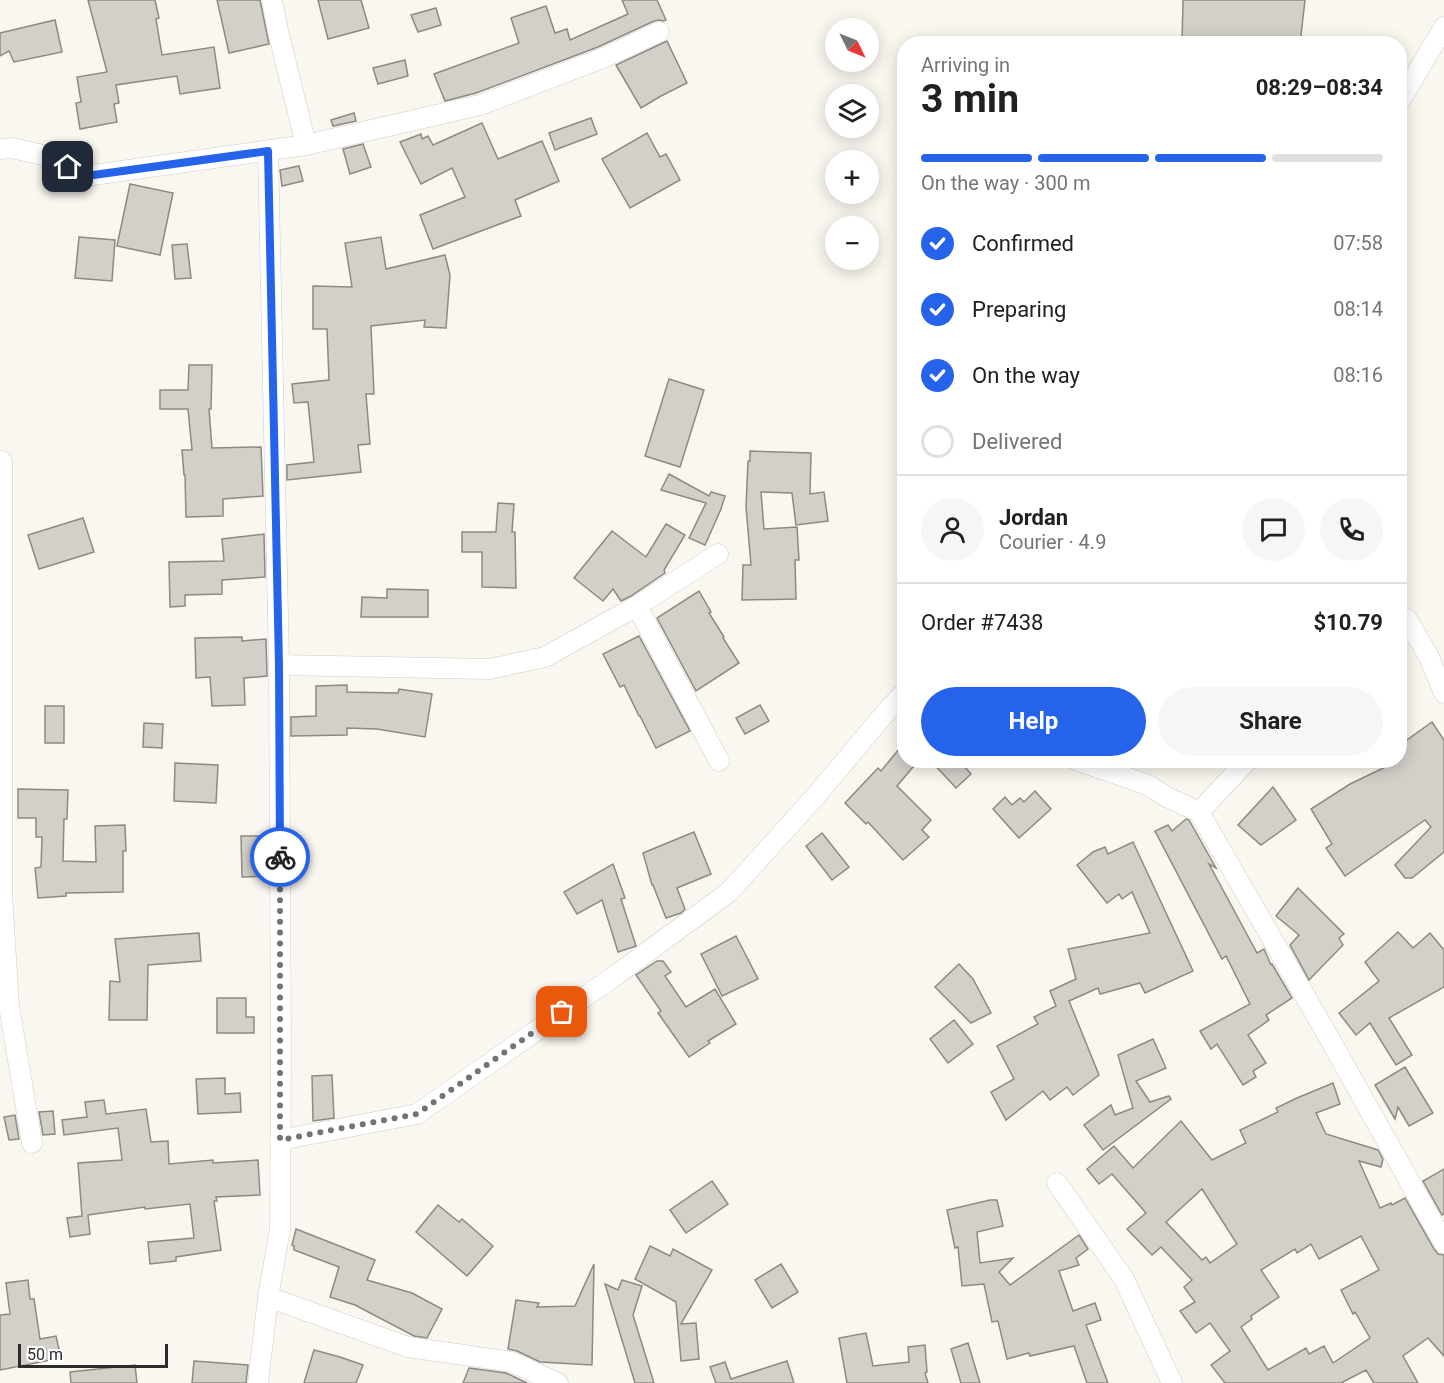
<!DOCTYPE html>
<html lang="en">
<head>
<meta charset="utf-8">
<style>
	:root { --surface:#fff; --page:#f6f6f6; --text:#202124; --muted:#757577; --line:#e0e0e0; --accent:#2563eb }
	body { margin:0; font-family:Roboto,sans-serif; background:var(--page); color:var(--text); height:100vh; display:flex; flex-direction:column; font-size:22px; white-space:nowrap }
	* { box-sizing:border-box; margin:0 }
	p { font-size:20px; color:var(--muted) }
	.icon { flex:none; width:33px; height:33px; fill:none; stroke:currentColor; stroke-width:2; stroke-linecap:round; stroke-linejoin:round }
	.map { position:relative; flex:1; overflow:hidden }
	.side { position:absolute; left:897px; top:36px; width:510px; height:732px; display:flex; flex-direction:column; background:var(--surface); border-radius:24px; box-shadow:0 3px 15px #0003 }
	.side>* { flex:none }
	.needle { width:39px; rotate:133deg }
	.fabs { position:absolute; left:825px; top:18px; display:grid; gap:12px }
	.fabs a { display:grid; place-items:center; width:54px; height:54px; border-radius:50%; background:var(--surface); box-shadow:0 3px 15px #0003; font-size:30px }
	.scale { position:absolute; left:18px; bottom:15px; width:150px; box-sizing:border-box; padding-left:6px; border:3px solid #2d2c2a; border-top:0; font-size:16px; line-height:21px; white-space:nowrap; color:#2d2c2a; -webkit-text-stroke:4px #fff; paint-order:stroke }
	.pin { position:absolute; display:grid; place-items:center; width:51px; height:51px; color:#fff; margin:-26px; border-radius:12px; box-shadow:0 3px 9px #0006 }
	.courier { position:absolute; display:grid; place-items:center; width:60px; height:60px; margin:-30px; border:4px solid #2563eb; border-radius:50%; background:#fff; color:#222; box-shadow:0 2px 8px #0007 }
	.head em { font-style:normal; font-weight:700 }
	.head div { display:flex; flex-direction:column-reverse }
	.head { display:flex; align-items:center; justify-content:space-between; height:102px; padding:0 24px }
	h1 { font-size:39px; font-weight:700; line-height:45px }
	.bar { display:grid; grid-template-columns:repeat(4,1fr); gap:9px 6px; align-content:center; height:72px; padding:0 24px }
	.bar i { height:8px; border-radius:4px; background:var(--line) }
	.bar .selected { background:var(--accent) }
	.bar p { grid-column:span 4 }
	.line { display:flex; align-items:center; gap:15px; padding:0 24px; border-top:2px solid var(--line) }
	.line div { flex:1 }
	.round { display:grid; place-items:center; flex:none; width:63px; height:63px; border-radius:32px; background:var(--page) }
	ol { padding:0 24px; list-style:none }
	li { display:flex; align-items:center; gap:18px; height:66px }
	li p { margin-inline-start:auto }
	li .icon { padding:6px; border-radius:50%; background:var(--accent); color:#fff; stroke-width:4 }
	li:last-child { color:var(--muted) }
	li i { width:33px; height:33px; border:3px solid var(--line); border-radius:50% }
	.primary-button { display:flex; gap:12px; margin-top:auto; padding:12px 24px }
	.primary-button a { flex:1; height:69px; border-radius:36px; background:var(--accent); color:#fff; font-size:24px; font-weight:700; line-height:69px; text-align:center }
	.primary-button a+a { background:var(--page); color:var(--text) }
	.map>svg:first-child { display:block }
</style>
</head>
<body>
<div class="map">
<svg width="1444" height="1383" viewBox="0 0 1444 1383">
	<rect width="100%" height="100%" fill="#faf7f0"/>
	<!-- building -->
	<g fill="#d3d0ca" stroke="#8d8a84" stroke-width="1.5" fill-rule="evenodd">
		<path d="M88 0H155L159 18 156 19 162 55 214 47 220 88 180 94 177 76 116 85 119 103 114 104 117 122 80 129 76 103 81 102 77 77 107 72Z"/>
		<path d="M217 0H260L269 44 229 53Z"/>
		<path d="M318 0H361L369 28 328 39Z"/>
		<path d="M622 0H657L666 20 663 21 659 20 654 21 598 47 476 93 445 101 434 74 519 43 511 18 546 6 555 33 567 29 570 40 628 14Z"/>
		<path d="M1183 0H1305L1300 44H1182Z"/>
		<path d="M436 8 441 25 418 32 411 15Z"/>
		<path d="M55 20 62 52 14 62 9 51 0 56V33Z"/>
		<path d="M667 41 687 83 661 96 641 108 616 65Z"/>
		<path d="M405 60 408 76 378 84 373 68Z"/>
		<path d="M354 113 356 121 333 126 331 120Z"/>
		<path d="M591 118 597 134 555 150 549 133Z"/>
		<path d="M482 123 498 159 542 141 559 181 515 200 521 216 433 249 420 215 465 197 452 168 421 184 400 142 421 134 422 139 428 136 433 145Z"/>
		<path d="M647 133 660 157 666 154 680 180 630 208 602 159Z"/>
		<path d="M363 144 371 167 350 174 343 149Z"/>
		<path d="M299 166 303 181 282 186 280 170Z"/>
		<path d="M130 184 173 193 160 255 117 246Z"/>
		<path d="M79 237 115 240 112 281 75 278Z"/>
		<path d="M381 237 386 269 445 255 450 275 446 328 424 327 425 320 371 326 374 394H366L370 444 358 445 361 472 287 480V465L314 462 308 402 294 403 292 384 329 380 327 329H313V286L352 287 345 243Z"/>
		<path d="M187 244 191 278 175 279 172 245Z"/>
		<path d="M189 365H212L211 409H209L212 448 261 447 263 496 223 499V516L186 517 185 475H184L182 450H192L188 409H160V390H188Z"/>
		<path d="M669 379 704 390 680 467 645 456Z"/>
		<path d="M750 451 811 453 810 494 824 492 828 521 796 525 792 493 761 492 764 529 797 527 799 560H795L796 599 742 600 743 565H751L746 507 748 461H750Z"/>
		<path d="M669 474 709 496 711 492 725 496 721 509 705 545 689 538 706 503 661 490Z"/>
		<path d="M498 503 514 504 512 532H515L516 588 482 587V552H462V532H496Z"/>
		<path d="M83 518 94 552 39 569 28 535Z"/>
		<path d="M666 524 685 535 664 570 665 573 631 596 621 601 613 589 603 601 574 578 612 531 646 557Z"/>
		<path d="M264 534 265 577 222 580V594L185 595V606L170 607 169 562 224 561 222 539Z"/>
		<path d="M387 589 428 590V617H361L362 597 387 598Z"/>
		<path d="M699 591 711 612 709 613 724 637 723 638 739 663 696 691 657 618Z"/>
		<path d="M639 636 690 731 656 748 640 716H639L624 685 620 687 603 654Z"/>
		<path d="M242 637V641L266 639 267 676 244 678 245 705 212 706 210 677 196 678 195 638Z"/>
		<path d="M347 685V692L398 693 399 689 432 694 425 737 377 729 347 728V735L291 736V717L316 716V686Z"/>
		<path d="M760 705 769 721 745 734 736 718Z"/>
		<rect x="45" y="706" width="19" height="37"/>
		<path d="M1432 722 1444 740V852L1412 878H1405L1395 865 1431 827 1425 820 1345 876 1326 848 1332 844 1311 809 1350 784 1400 760V745Z"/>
		<path d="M144 723 163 724 162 748 143 747Z"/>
		<path d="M904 743V760H919L897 786 931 820 922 830 929 837 903 860 868 822 866 824 845 803 878 768 881 771Z"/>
		<path d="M930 760H959L971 774 956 788Z"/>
		<path d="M175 763 218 765 216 803 174 801Z"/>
		<path d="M1273 787 1296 820 1261 845 1238 825Z"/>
		<path d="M18 789 68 790 67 819H64L63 861 96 862 95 826 125 825 126 851H123V892L66 893V896L38 898 35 868 41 867 42 837H36V818H18Z"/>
		<path d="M1035 791 1051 809 1019 838 993 809 1005 797 1012 805 1020 798 1024 802Z"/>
		<path d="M1186 819 1189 820 1216 868 1209 864 1257 953 1264 949 1271 965 1272 964 1292 998 1266 1015 1269 1020 1248 1035 1266 1063 1253 1071 1256 1077 1243 1085 1217 1044 1211 1049 1200 1031 1250 1004 1226 956 1222 959 1155 831 1168 825 1172 831Z"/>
		<path d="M694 832 711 874 677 888 685 909 681 913 666 918 653 885H652L643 853Z"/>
		<path d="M822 833 849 867 832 880 806 846Z"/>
		<path d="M241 836H265L266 876 242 877Z"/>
		<path d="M1133 842 1193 971 1145 993 1140 983 1100 994 1098 988 1069 1001 1099 1075 1073 1095 1067 1087 1050 1100 1043 1091 1006 1120 991 1092 1014 1079 997 1046 1038 1024 1034 1017 1056 1006 1050 991 1076 979 1068 949 1150 933 1132 892 1122 899 1119 894 1107 903 1077 865 1093 852 1105 847 1108 854Z"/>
		<path d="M613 864 625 898 621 899 636 946 618 952 602 900 577 914 564 892Z"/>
		<path d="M1298 888 1344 934 1339 938 1343 945 1309 980 1290 945 1299 935 1276 916Z"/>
		<path d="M1398 932 1413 948 1430 933 1444 950V987L1389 1018 1412 1055 1396 1065 1370 1023 1356 1035 1339 1013 1379 981 1365 962Z"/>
		<path d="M199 933 201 961 148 965 147 1020H109L110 981 120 982 115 939Z"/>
		<path d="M736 936 758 979 722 996 701 954Z"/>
		<path d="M657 961H663L671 972 665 976 686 1007 715 989 736 1024 708 1041 710 1043 689 1057 658 1013 661 1011 636 975Z"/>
		<path d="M959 964 973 979 991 1013 971 1023 935 987Z"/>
		<path d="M217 998H246V1017H254V1033H217Z"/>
		<path d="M954 1020 973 1044 948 1063 930 1039Z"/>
		<path d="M1153 1039 1166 1068 1136 1081 1150 1102 1169 1096 1171 1099 1103 1150 1084 1125 1111 1105 1115 1115 1133 1108 1118 1055Z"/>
		<path d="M1405 1067 1433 1113 1409 1126 1398 1107 1395 1119 1375 1085Z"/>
		<path d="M332 1075 334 1118 313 1121 312 1076Z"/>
		<path d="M225 1078V1094L240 1093 241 1112 198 1114 196 1079Z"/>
		<path d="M1333 1083 1340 1104 1316 1113 1326 1134 1378 1150 1383 1159 1381 1167 1359 1161 1380 1208 1391 1203 1392 1205 1405 1198 1434 1249 1438 1254 1444 1255V1356L1428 1338 1403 1356 1418 1383H1374L1366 1370 1341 1383H1225L1211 1365 1230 1351 1210 1323 1196 1333 1180 1311 1195 1302 1184 1287 1192 1280 1161 1247 1152 1255 1127 1229 1146 1213 1112 1174 1099 1184 1087 1169 1114 1146 1133 1168 1181 1121 1212 1160 1246 1143 1240 1130 1278 1112 1276 1108 1297 1098ZM1202 1189 1237 1244 1210 1263 1206 1257 1202 1260 1166 1222ZM1361 1236 1379 1270 1341 1290 1353 1314 1355 1312 1370 1338 1333 1363 1324 1346 1309 1354 1306 1348 1268 1370 1241 1327 1252 1319 1251 1316 1279 1297 1261 1270 1295 1249 1297 1253 1311 1244 1319 1259Z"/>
		<path d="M104 1100 106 1114 146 1109 151 1142 168 1141 169 1164 213 1160V1163L258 1160 260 1195 216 1197 217 1201H214L221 1250 176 1257V1261L150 1264 148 1242 194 1238 190 1204 145 1209V1207L88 1215 90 1234 70 1237 67 1218 82 1216 78 1163 122 1160 118 1128 64 1135 62 1120 87 1117 85 1102Z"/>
		<path d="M53 1111 55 1134 43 1135 39 1112Z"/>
		<path d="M15 1115 19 1139 9 1140 4 1117Z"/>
		<path d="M1444 1169V1214L1442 1215 1423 1181Z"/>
		<path d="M712 1181 728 1204 686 1233 670 1210Z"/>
		<path d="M990 1200H997L1003 1226 977 1232 980 1263 1013 1258 999 1272 1010 1285 1079 1235 1088 1249 1076 1258 1079 1265 1059 1271 1073 1311 1095 1303 1101 1320 1086 1325 1108 1383H1087L1074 1346 1030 1356 1029 1353 1007 1359 998 1321 992 1322 984 1284 962 1286 958 1247 955 1248 947 1210Z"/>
		<path d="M438 1205 459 1222 462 1219 493 1246 467 1276 416 1232Z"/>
		<path d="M296 1229 375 1260 367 1280 412 1293 442 1309 427 1338 414 1336 355 1305 330 1297 339 1267 294 1250V1246L292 1245Z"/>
		<path d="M650 1246 670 1256 673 1249 712 1270 681 1324 696 1323 699 1359 681 1361 676 1302 635 1279Z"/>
		<path d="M594 1264 592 1365 540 1362 517 1351 508 1349 516 1300 539 1303 537 1307 575 1306Z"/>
		<path d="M781 1264 798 1292 772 1308 755 1280Z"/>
		<path d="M28 1280 30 1299H34L40 1339 56 1336 61 1358 0 1370V1315L10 1314 6 1283Z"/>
		<path d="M622 1280 642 1286 633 1315 654 1383H635L605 1284 618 1290Z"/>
		<path d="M866 1333 873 1366 909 1362 908 1347 925 1345 927 1372 925 1373 928 1383H847L839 1338Z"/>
		<path d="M968 1343 980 1383H961L951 1349Z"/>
		<path d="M314 1350 340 1357 363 1365 356 1383H304Z"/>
		<path d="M194 1361 248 1365 246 1383H192Z"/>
		<path d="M787 1361 794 1383H716L710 1367 725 1362 731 1379Z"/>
		<path d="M135 1365 137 1383H71L70 1372Z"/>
		<path d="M469 1368 506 1373 527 1383H463Z"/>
	</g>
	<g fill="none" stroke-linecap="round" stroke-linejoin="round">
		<!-- minor casing -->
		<g stroke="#d0cdc6" stroke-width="21">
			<g id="minor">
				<path d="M272 0 278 31 306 145"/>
				<path d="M1400 101 1444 27"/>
				<path d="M0 149 12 148 56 158 79 177 306 145 480 105 603 58 659 32"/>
				<path d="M2 461V895L9 1006 32 1143"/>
				<path d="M637 606 719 761"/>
				<path d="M1400 618 1407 619 1429 657 1444 693"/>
				<path d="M279 665 490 669 545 657 637 606 718 554"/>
				<path d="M1076 760 1148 785 1167 797 1199 812 1328 1036 1444 1243"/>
				<path d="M1199 812 1248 760"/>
				<path d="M280 1140 417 1114 616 975 729 892 814 798 887 711 904 693"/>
				<path d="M1057 1183 1124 1279 1172 1383"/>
				<path d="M268 1297 408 1347 512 1362 558 1383"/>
				<path d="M258 1383 268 1297 280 1229 281 1052 279 665 268 151"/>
			</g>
		</g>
		<!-- minor -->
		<use href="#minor" stroke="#fff" stroke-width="20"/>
	</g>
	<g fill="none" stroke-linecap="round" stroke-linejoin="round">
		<!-- done -->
		<path stroke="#75736f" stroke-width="6" stroke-dasharray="0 10.8" d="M280 857V1140L417 1114 562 1012"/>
		<!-- route -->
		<path stroke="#2563eb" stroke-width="8" d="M68 167 79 177 268 151 279 665 280 857"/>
	</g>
</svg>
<div class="fabs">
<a><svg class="needle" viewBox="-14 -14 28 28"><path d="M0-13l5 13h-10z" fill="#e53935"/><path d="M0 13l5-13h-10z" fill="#757577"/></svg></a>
<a><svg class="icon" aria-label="layers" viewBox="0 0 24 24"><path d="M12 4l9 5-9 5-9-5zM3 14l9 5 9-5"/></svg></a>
<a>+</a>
<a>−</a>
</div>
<div class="scale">50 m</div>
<div class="pin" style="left:562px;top:1012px;background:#ea580c"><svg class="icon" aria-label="bag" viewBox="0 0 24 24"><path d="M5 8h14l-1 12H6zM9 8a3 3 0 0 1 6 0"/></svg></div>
<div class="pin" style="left:68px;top:167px;background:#1f2937"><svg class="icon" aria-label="home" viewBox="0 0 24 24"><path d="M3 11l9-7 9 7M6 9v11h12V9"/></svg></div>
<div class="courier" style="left:280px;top:857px"><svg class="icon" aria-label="bike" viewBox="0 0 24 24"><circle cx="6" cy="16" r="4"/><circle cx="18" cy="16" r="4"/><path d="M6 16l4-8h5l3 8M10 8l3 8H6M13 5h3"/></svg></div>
<section class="side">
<div class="head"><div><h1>3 min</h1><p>Arriving in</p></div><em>08:29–08:34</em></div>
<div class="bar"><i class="selected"></i><i class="selected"></i><i class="selected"></i><i></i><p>On the way · 300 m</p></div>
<ol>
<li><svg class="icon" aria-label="check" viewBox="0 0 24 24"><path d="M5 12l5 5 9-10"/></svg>Confirmed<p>07:58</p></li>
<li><svg class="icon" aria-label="check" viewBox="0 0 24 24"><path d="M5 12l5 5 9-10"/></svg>Preparing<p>08:14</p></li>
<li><svg class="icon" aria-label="check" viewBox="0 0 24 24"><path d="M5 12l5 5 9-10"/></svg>On the way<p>08:16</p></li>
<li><i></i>Delivered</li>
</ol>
<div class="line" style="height:108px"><a class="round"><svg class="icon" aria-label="person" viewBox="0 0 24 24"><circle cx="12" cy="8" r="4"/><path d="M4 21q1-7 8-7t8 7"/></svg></a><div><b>Jordan</b><p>Courier · 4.9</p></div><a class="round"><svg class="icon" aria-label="chat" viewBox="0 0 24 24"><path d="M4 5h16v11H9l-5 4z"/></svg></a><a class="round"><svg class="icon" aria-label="phone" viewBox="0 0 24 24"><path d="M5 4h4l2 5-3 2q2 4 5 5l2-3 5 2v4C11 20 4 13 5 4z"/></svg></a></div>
<div class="line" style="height:78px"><div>Order #7438</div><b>$10.79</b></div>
<div class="primary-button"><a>Help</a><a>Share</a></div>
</section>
</div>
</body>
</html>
